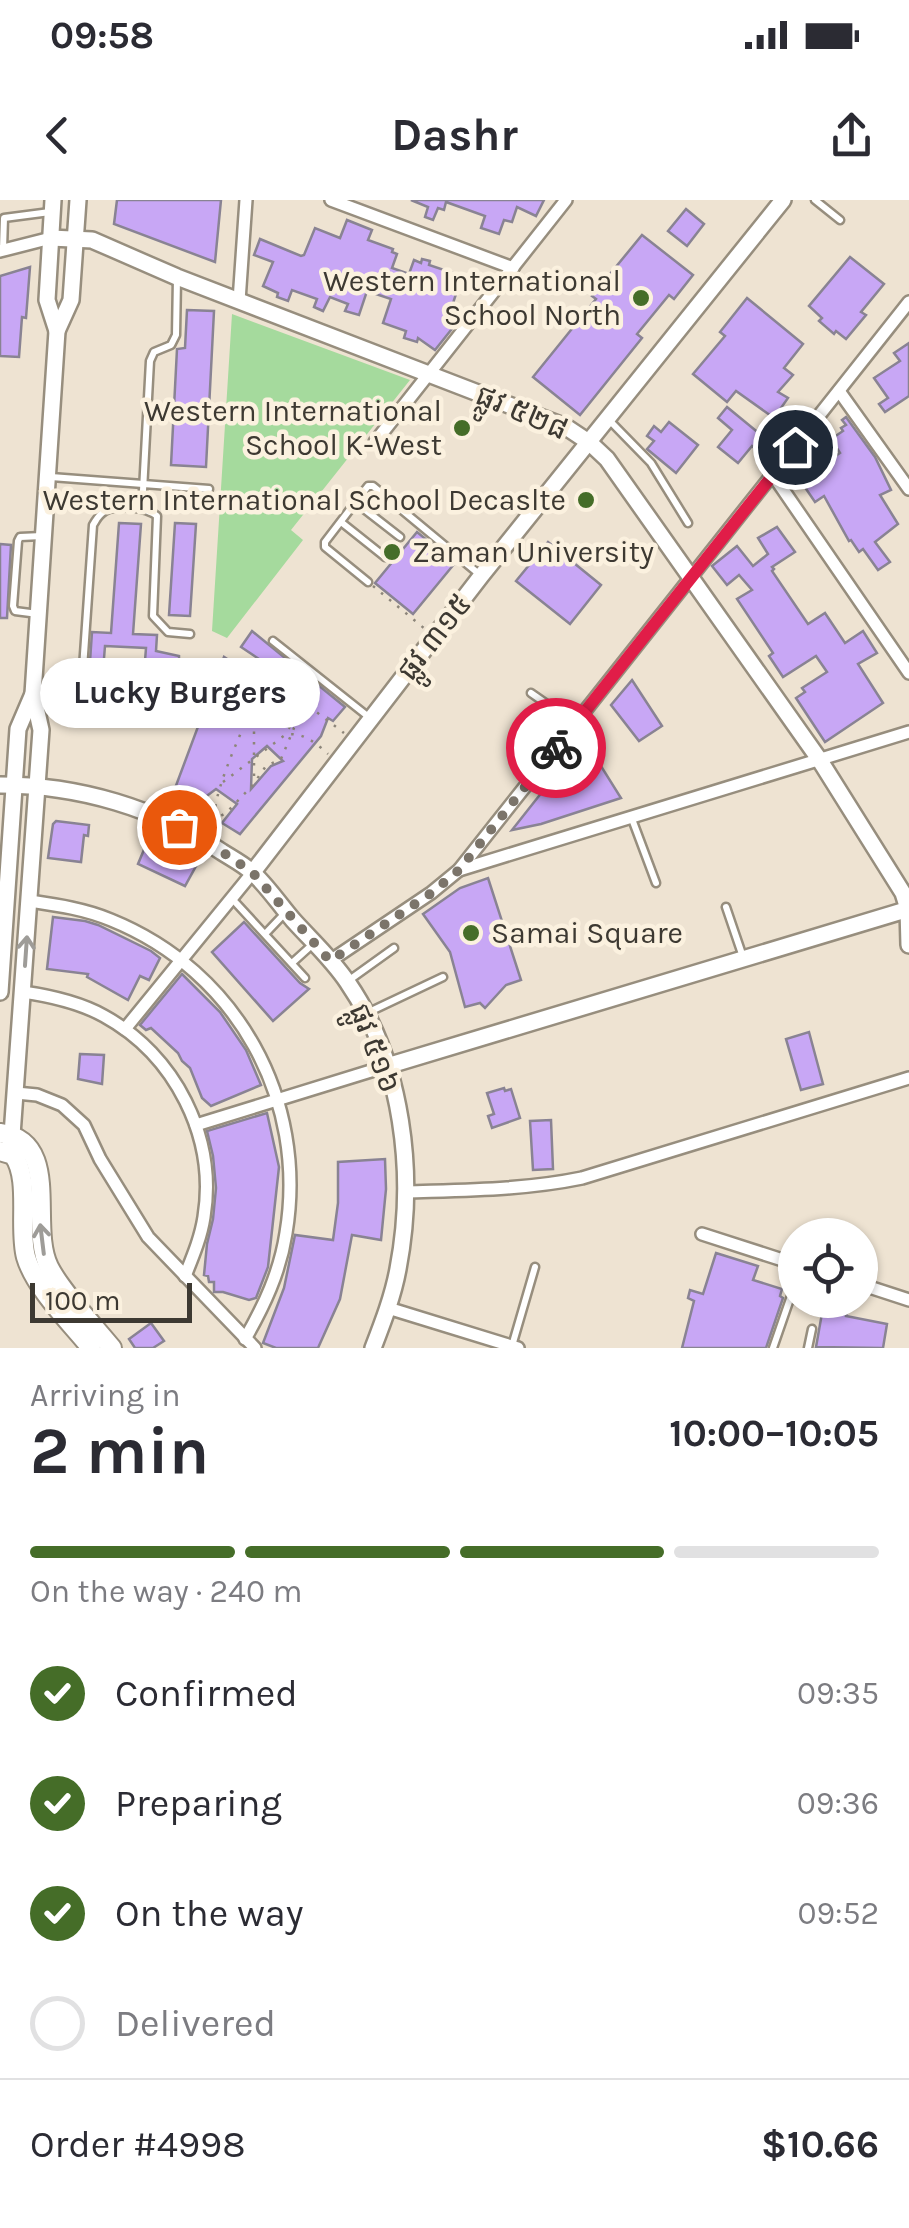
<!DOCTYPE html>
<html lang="en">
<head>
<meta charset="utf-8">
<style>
	:root { --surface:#fff; --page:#f2f2f3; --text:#2b2b33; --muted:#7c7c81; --line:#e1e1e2; --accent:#456d28 }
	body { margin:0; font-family:Karla,"Noto Sans Khmer",sans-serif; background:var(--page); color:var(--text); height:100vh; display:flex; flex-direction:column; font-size:38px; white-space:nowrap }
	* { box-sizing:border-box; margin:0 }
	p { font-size:32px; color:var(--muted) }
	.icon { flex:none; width:55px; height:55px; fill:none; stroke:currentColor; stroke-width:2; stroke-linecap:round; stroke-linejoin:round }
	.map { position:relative; height:1148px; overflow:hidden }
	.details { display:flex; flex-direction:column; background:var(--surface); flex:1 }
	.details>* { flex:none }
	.buttons { position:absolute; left:778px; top:1018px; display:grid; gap:20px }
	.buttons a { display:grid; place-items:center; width:100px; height:100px; border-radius:50%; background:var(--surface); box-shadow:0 2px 8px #0004; font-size:50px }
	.scale { position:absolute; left:30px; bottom:25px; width:162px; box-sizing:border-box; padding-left:10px; border:5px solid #3d3932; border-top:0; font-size:28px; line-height:35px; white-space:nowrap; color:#3d3932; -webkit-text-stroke:8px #fbf1df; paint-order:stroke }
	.pin { position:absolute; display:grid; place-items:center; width:85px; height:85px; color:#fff; margin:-42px; border:5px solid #fff; border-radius:50%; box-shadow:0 2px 10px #0007 }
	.courier { position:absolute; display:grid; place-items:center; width:100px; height:100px; margin:-50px; border:8px solid #e11d48; border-radius:50%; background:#fff; color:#222; box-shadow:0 2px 12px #0007 }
	.bubble { position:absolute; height:70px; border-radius:35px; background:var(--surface); box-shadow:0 2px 8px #0004; font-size:32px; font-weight:700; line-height:70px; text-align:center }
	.headline em { font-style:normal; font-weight:700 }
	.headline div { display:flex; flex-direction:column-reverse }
	.headline { display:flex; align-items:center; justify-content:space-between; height:170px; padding:0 30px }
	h1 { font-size:65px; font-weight:700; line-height:75px }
	.bar { display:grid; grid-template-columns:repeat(4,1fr); gap:15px 10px; align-content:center; height:120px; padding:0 30px }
	.bar i { height:12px; border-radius:8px; background:var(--line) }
	.bar .on { background:var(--accent) }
	.bar p { grid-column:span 4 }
	.line { display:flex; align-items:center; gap:25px; padding:0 30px; border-top:2px solid var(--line) }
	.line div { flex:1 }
	ol { padding:0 30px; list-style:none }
	li { display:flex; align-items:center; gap:30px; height:110px }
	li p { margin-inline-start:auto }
	li .icon { padding:10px; border-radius:50%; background:var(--accent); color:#fff; stroke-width:4 }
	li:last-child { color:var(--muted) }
	li i { width:55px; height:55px; border:5px solid var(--line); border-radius:50% }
	.status { display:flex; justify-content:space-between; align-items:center; height:70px; padding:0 50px; background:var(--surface); direction:ltr }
	.status svg { height:28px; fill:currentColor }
	header { display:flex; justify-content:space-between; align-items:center; height:130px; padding:0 30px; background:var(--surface); font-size:45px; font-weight:700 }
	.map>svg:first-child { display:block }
</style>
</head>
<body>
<div class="status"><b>09:58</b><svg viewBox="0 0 49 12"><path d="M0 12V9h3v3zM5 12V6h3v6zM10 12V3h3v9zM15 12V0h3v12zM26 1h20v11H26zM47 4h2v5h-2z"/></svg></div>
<header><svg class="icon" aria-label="back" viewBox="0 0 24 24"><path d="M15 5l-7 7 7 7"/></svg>Dashr<svg class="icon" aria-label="share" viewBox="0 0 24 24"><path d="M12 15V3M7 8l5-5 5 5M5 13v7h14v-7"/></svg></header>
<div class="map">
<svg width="909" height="1148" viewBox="0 0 909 1148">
	<rect width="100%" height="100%" fill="#eee3d2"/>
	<!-- green -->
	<path fill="#a5da9d" d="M232 114 410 180 291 330 303 340 227 438 212 431Z"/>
	<!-- building -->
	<g fill="#c8a7f5" stroke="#898393" stroke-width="2.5" fill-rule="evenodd">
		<path d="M117 0H221L215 62 114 24Z"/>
		<path d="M411 0H544L536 16 517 7 512 22 504 20 499 34 481 28 485 16 446 2 444 10 438 8 433 20 425 17 428 7Z"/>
		<path d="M686 9 704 24 687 46 668 31Z"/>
		<path d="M347 20 372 30 368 40 393 49 392 52 397 54 392 68 409 74 414 60 421 63 422 59 430 61 429 65 462 76 451 109 463 115 435 150 418 138 417 142 404 138 406 131 383 123 391 99 367 91 359 115 345 111 348 104 330 97 323 111 314 107 317 99 292 90 288 101 277 97 278 93 263 86 273 62 254 55 260 39 301 56 304 55 315 28 340 38Z"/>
		<path d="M642 35 693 75 674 99 669 95 637 134 642 138 580 215 533 177 596 99 592 96Z"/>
		<path d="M850 57 884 84 861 112 866 115 846 139 836 131 834 134 819 121 822 118 809 106Z"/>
		<path d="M30 67 26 118 22 117 19 157 0 156V76Z"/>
		<path d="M747 98 803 144 784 168 793 175 778 192 788 198 774 218 736 191 727 202 693 174 725 136 720 132Z"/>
		<path d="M187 110 214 111 206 267 171 265 177 149 185 148Z"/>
		<path d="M909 143V196L885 212 879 204 888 198 874 178 900 161 894 153Z"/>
		<path d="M727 207 772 244 763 255 752 246 738 263 718 247 732 230 718 218Z"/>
		<path d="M846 217 875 257 891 290 880 295 898 324 875 342 890 362 878 370 863 349 859 352 851 340 849 341 824 296 815 302 800 280 840 253 831 239 843 231 841 228 846 225 842 220Z"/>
		<path d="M669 222 698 245 676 273 647 249 654 241 647 236 654 226 661 232Z"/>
		<path d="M119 323 141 324 133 434 157 435 156 451 179 456V470L164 497 88 491 92 432 111 433ZM105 446 146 448 143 486 102 483Z"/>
		<path d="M175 323 196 324 190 416 169 415Z"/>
		<path d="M777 327 795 352 772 367 774 369 772 371 808 424 825 413 845 443 863 431 877 453 858 464 883 503 825 542 796 498 805 492 802 488 827 472 816 456 783 477 769 456 773 453 737 399 752 390 739 375 727 385 712 366 737 346 753 366 768 354 758 338Z"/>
		<path d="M417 332 455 363 413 414 375 383Z"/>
		<path d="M548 342 601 385 570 424 516 381Z"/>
		<path d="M0 344 11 345 7 418H0Z"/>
		<path d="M252 431 345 507 333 521 328 518 321 536 240 634 222 623 237 604 216 589 196 604 174 591 224 457 241 468 240 471 258 479 242 518 273 485 313 502 316 496 270 466 266 461 265 463 241 447ZM267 546 283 561 271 566 251 589 252 559Z"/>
		<path d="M632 480 662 526 639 541 611 505Z"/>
		<path d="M584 539 621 598 541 624 512 630Z"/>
		<path d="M56 621 89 625 88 636 84 635 81 662 48 658 53 624Z"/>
		<path d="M151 633 201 657 185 686 138 664Z"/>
		<path d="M488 678 521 780 506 785 485 808 480 803 465 807 450 752 423 714 460 688Z"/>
		<path d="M53 717 85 721 98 725 151 751 160 758 149 780 140 776 128 800 87 777 88 774 47 769Z"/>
		<path d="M244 722 300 783 309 789 273 821 212 752Z"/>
		<path d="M182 774 220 812 246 850 261 885 211 906 202 898 190 868 182 861 178 853 151 828 146 830 140 825Z"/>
		<path d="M809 832 823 884 801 890 786 839Z"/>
		<path d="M80 854 104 855 102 884 78 879Z"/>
		<path d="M504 888 505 891 511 889 520 918 492 928 488 916 494 914 487 893Z"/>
		<path d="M267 913 279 967 268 1067 256 1098 249 1100 223 1092H214V1082H209L208 1076 204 1075 207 1044 213 1019 216 988 213 956 207 931Z"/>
		<path d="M551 920 553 969 533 970 530 921Z"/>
		<path d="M385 959 386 989 381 1040 352 1035 340 1099 318 1148H276L263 1143 284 1088 295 1035 333 1040 338 1003V962Z"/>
		<path d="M716 1053 758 1066 753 1080 782 1089 780 1096 783 1098 766 1148H682L694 1101 688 1098 690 1090 703 1094Z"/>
		<path d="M824 1102 848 1106 846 1116 887 1124 883 1148 816 1147Z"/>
		<path d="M151 1123 164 1141 153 1148H135L129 1139Z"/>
	</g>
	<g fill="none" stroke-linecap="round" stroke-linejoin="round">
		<!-- lane casing -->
		<g stroke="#978e7e" stroke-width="11">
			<g id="lane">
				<path d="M815 0 840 20"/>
				<path d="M3 49 4 18 50 12"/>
				<path d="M610 221 651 263 688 323"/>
				<path d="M51 277 209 289"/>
				<path d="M355 302 400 337"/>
				<path d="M142 309 150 161 154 152 171 145 176 135 177 78"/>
				<path d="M341 322 385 357"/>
				<path d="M368 382 325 347V342L368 286H373L479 374"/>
				<path d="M38 414 15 411 13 406 18 341 20 337 42 336"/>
				<path d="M273 441 370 518"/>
				<path d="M531 493 574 523"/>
				<path d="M33 494 81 497 93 325C97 319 98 315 105 311 118 304 146 307 157 316L153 416 168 432 190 434"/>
				<path d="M81 497 168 504 183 475"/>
				<path d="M632 619 656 683"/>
				<path d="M236 703 305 778"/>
				<path d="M726 707 743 757"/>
				<path d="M266 733 285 713"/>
				<path d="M292 763 313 744"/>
				<path d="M348 781 394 748"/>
				<path d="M367 813 443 777"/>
				<path d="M512 1146 535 1067"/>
				<path d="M773 1148 791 1096"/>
				<path d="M808 1148 812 1129"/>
			</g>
		</g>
		<!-- street casing -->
		<g stroke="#978e7e" stroke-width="16">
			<g id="street">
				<path d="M331 0 513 68"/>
				<path d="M0 51 51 38"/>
				<path d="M239 101 246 0"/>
				<path d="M839 191 909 289"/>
				<path d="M375 242 566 0"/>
				<path d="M773 275 909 473"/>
				<path d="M459 670 909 532"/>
				<path d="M30 701C57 705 85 709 111 720 237 771 308 900 286 1033 280 1072 264 1106 245 1139"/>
				<path d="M330 761 431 693 459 670 909 102"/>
				<path d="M23 792C51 796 79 802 104 816 175 855 217 937 204 1017 201 1037 193 1056 185 1076"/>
				<path d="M125 829 253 672"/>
				<path d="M16 893 37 895 62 905 84 925 100 959 148 1037 255 1148"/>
				<path d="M196 925 387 866"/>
				<path d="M406 992C466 990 524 990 582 978L909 878"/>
				<path d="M702 1034 795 1064"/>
				<path d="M860 1084 909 1100"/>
				<path d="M388 1108 518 1148"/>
			</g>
		</g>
		<!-- secondary casing -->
		<g stroke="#978e7e" stroke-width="20">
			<g id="secondary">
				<path d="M53 0 47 100 57 131"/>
				<path d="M51 38 92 40 177 77 566 227 590 243 607 259 819 559 903 693 908 709 909 745"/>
				<path d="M0 585C78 585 157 608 222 652 233 659 245 665 254 674 268 687 280 705 293 720 311 740 333 760 348 783 403 863 416 975 398 1069 393 1096 383 1122 373 1148"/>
				<path d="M253 672 481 376 783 0"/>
				<path d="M0 792 18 529 33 494"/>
				<path d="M387 866 909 709"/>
				<path d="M10 944 12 935 41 530 33 494 57 131 71 100 78 0"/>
			</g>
		</g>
		<!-- primary casing -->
		<g stroke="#978e7e" stroke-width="22">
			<g id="primary">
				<path d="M0 933C63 942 28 1025 49 1067 61 1091 94 1126 112 1148"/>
				<path d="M0 951 13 955C31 978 18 1028 26 1057 35 1088 70 1122 91 1148"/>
			</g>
		</g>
		<!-- path -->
		<g stroke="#8d867a" stroke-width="2.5" stroke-dasharray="2.5 8" stroke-linecap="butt">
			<path d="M373 386 425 429"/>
			<path d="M239 460 269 476 344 533"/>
			<path d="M256 500 292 530"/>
			<path d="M251 511 254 521V582"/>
			<path d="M223 582 285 535C302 531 316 543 328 554"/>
			<path d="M215 617C211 593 255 499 269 476"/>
			<path d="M208 631 215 619 226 613 252 586 266 566 281 559 294 528 311 509"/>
		</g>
		<!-- lane -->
		<use href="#lane" stroke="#fff" stroke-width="6"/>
		<!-- street -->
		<use href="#street" stroke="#fff" stroke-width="11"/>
		<!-- secondary -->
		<use href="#secondary" stroke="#fff" stroke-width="15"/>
		<!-- primary -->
		<use href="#primary" stroke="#fff" stroke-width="18"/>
	</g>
	<!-- one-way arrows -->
	<defs><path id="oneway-shaft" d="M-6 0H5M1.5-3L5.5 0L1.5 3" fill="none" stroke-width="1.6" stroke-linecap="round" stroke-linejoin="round" transform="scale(2.5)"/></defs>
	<g stroke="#9e9c98">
		<use href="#oneway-shaft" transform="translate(26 751) rotate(-86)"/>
		<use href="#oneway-shaft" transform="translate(42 1039) rotate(-97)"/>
	</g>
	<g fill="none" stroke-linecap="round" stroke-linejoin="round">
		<!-- done -->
		<path stroke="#7b746a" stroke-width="10" stroke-dasharray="0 18" d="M179 627 203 639 252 672 330 761 430 694 459 670 556 548"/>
		<!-- route -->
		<path stroke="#e11d48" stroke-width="12" d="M556 548 795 247"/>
	</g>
	<!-- markers -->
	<g fill="#456d28" stroke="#fbf1df" stroke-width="4">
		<circle cx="641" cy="98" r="10"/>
		<circle cx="462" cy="228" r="10"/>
		<circle cx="586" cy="300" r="10"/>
		<circle cx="392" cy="352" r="10"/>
		<circle cx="471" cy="733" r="10"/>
	</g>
	<g text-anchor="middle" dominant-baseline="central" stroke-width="9" stroke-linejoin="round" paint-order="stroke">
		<!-- poi labels -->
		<g font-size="30" fill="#3d3932" stroke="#fbf1df" text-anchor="end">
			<text x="621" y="81">Western International<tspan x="621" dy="34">School North</tspan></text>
			<text x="442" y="211">Western International<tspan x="442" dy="34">School K-West</tspan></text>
			<text x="566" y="300">Western International School Decaslte</text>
			<text x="412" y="352" text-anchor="start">Zaman University</text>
			<text x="491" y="733" text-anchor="start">Samai Square</text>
		</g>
		<!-- street labels -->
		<g font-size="30" fill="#3d3932" stroke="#fbf1df">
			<text transform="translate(522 212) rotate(23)">ផ្លូវ ៥២៨</text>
			<text transform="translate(434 437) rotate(-52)">ផ្លូវ ៣១៥</text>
			<text transform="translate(375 848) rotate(69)">ផ្លូវ ៥១៦</text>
		</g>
	</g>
</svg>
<div class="buttons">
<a><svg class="icon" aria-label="locate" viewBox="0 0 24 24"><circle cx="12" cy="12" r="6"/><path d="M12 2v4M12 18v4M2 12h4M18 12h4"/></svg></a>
</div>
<div class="scale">100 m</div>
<div class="pin" style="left:179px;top:627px;background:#ea580c"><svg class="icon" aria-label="bag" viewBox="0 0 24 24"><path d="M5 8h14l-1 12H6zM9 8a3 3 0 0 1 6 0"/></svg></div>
<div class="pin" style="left:795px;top:247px;background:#1f2937"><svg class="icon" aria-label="home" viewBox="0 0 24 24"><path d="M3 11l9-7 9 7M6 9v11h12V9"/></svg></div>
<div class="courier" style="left:556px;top:548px"><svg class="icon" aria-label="bike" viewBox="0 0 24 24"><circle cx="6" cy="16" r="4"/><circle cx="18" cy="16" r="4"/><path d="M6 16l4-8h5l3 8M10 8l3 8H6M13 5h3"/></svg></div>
<div class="bubble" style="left:40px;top:458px;width:280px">Lucky Burgers</div>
</div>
<section class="details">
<div class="headline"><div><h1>2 min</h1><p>Arriving in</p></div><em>10:00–10:05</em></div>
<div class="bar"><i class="on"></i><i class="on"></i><i class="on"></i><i></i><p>On the way · 240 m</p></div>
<ol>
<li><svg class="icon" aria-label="check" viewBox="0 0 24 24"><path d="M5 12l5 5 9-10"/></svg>Confirmed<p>09:35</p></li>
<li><svg class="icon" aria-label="check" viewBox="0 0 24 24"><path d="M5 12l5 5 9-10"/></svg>Preparing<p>09:36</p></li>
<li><svg class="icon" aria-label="check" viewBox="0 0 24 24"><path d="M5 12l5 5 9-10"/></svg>On the way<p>09:52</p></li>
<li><i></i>Delivered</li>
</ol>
<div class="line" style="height:130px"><div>Order #4998</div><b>$10.66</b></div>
</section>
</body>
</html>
